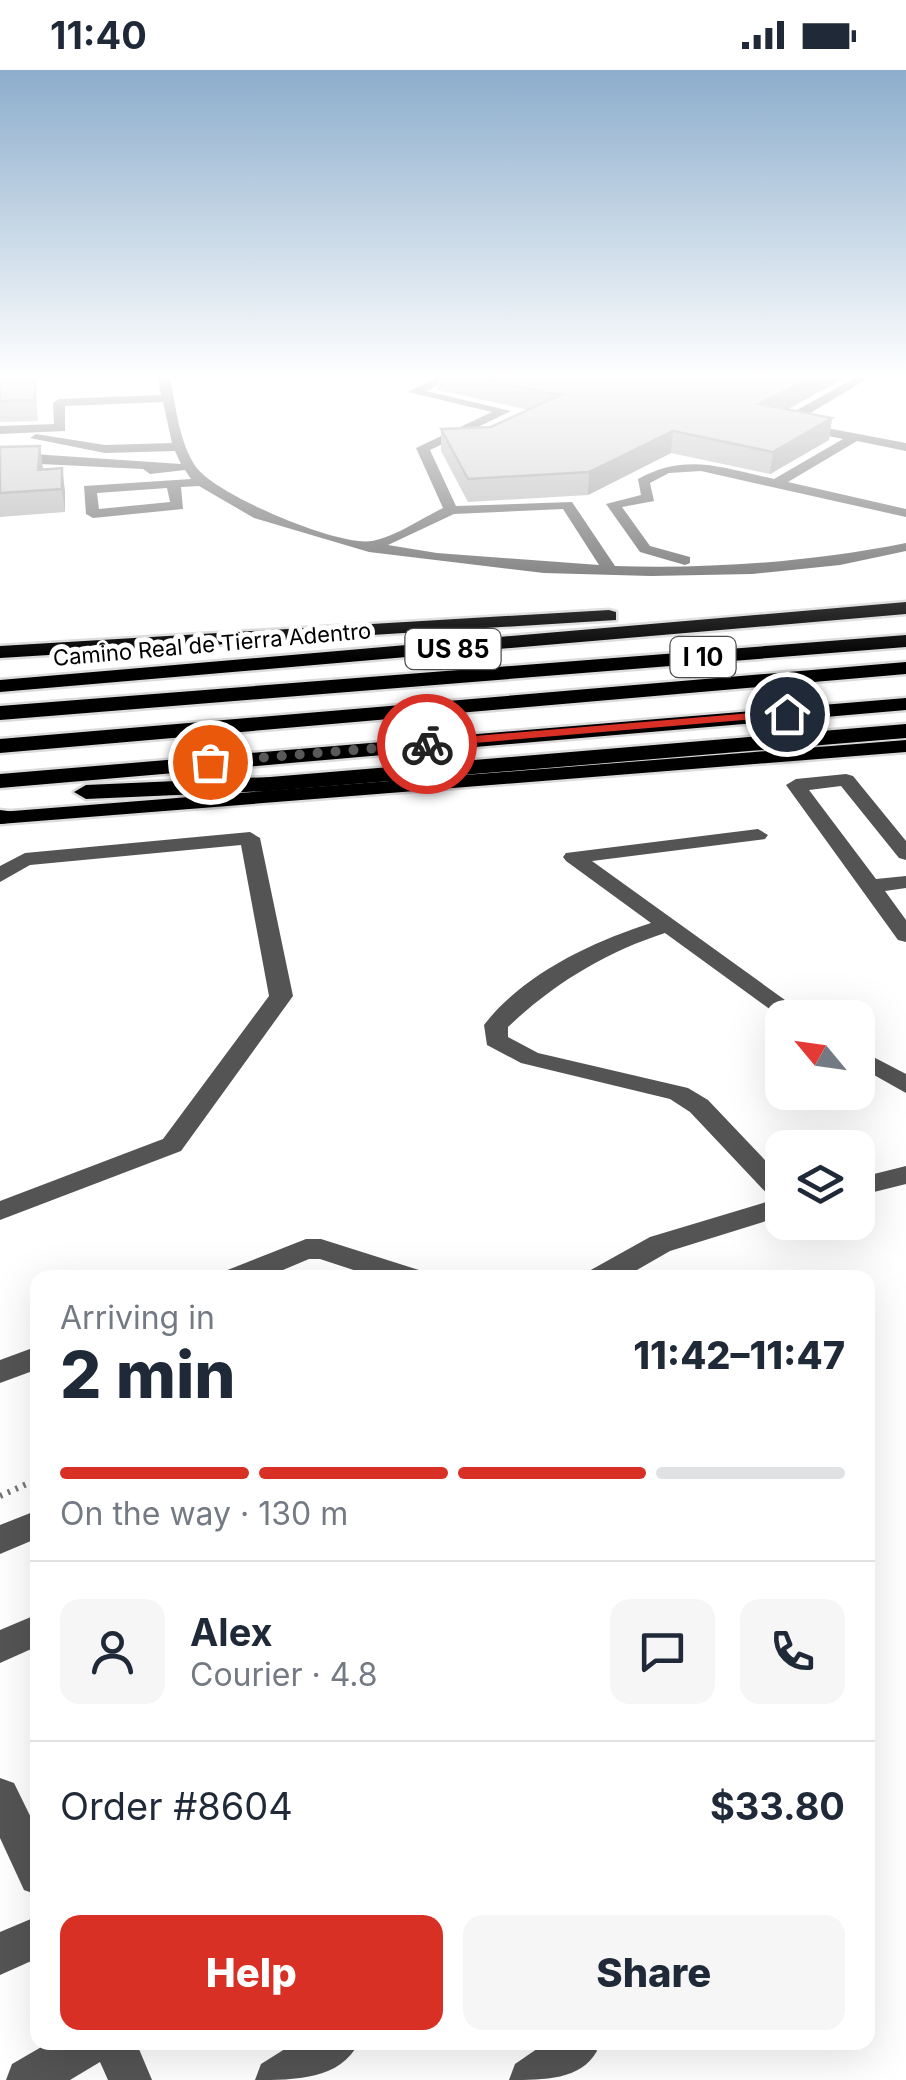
<!DOCTYPE html>
<html lang="en">
<head>
<meta charset="utf-8">
<style>
	:root { --surface:#fff; --page:#f6f6f7; --text:#1f2937; --muted:#747a83; --line:#e0e1e3; --accent:#d93025 }
	body { margin:0; font-family:Inter,sans-serif; background:var(--page); color:var(--text); height:100vh; display:flex; flex-direction:column; font-size:38px; white-space:nowrap }
	* { box-sizing:border-box; margin:0 }
	p { font-size:32px; color:var(--muted) }
	.icon { flex:none; width:55px; height:55px; fill:none; stroke:currentColor; stroke-width:2; stroke-linecap:round; stroke-linejoin:round }
	.map { position:relative; flex:1; overflow:hidden }
	.drawer { position:absolute; left:30px; top:1200px; width:845px; height:780px; display:flex; flex-direction:column; background:var(--surface); border-radius:20px; box-shadow:0 10px 40px #0002 }
	.drawer>* { flex:none }
	.needle { width:65px; rotate:299deg }
	.fabs { position:absolute; left:765px; top:930px; display:grid; gap:20px }
	.fabs a { display:grid; place-items:center; width:110px; height:110px; border-radius:20px; background:var(--surface); box-shadow:0 10px 40px #0002; font-size:50px }
	.pin { position:absolute; display:grid; place-items:center; width:85px; height:85px; color:#fff; margin:-42px; border:5px solid #fff; border-radius:50%; box-shadow:0 2px 10px #0007 }
	.courier { position:absolute; display:grid; place-items:center; width:100px; height:100px; margin:-50px; border:8px solid #d93025; border-radius:50%; background:#fff; color:#222; box-shadow:0 2px 12px #0007 }
	.summary em { font-style:normal; font-weight:800 }
	.summary div { display:flex; flex-direction:column-reverse }
	.summary { display:flex; align-items:center; justify-content:space-between; height:170px; padding:0 30px }
	h1 { font-size:65px; font-weight:800; line-height:75px }
	.bar { display:grid; grid-template-columns:repeat(4,1fr); gap:15px 10px; align-content:center; height:120px; padding:0 30px }
	.bar i { height:12px; border-radius:8px; background:var(--line) }
	.bar .current { background:var(--accent) }
	.bar p { grid-column:span 4 }
	.line { display:flex; align-items:center; gap:25px; padding:0 30px; border-top:2px solid var(--line) }
	.line div { flex:1 }
	.round { display:grid; place-items:center; flex:none; width:105px; height:105px; border-radius:20px; background:var(--page) }
	.action { display:flex; gap:20px; margin-top:auto; padding:20px 30px }
	.action a { flex:1; height:115px; border-radius:20px; background:var(--accent); color:#fff; font-size:40px; font-weight:800; line-height:115px; text-align:center }
	.action a+a { background:var(--page); color:var(--text) }
	.status { display:flex; justify-content:space-between; align-items:center; height:70px; padding:0 50px; background:var(--surface); direction:ltr }
	.status svg { height:28px; fill:currentColor }
	.map>svg:first-child { display:block }
</style>
</head>
<body>
<div class="status"><b>11:40</b><svg viewBox="0 0 49 12"><path d="M0 12V9h3v3zM5 12V6h3v6zM10 12V3h3v9zM15 12V0h3v12zM26 1h20v11H26zM47 4h2v5h-2z"/></svg></div>
<div class="map">
<svg width="906" height="2010" viewBox="0 0 906 2010">
	<rect width="100%" height="100%" fill="#fff"/>
	<g fill="none" stroke-linecap="round" stroke-linejoin="round">
		<!-- major casing -->
		<g stroke="#dbdbdb" stroke-width="5">
			<path id="major" d="M906 670V682L0 754V742Z"/>
		</g>
		<!-- highway casing -->
		<g stroke="#dbdbdb" stroke-width="5">
			<g id="highway">
				<path d="M906 532V544L0 622V610Z"/>
				<path d="M609 540 616 542V550L0 588V576Z"/>
				<path d="M906 565V577L0 650V636Z"/>
				<path d="M906 592V604L0 683V669Z"/>
				<path d="M906 628V640L0 718V704Z"/>
				<path d="M906 654V668L270 721 86 729 74 722 86 715 270 707Z"/>
				<path d="M0 740 15 742 18 747 15 752 0 754Z"/>
			</g>
		</g>
		<!-- path -->
		<path stroke="#767676" stroke-width="6" stroke-dasharray="2.5 6" stroke-linecap="butt" d="M0 1426 38 1409"/>
		<!-- minor -->
		<g fill="#545454" fill-rule="evenodd">
			<path d="M158 308H170C176 337 179 372 196 397 216 425 339 477 372 471 395 467 422 448 443 438L416 378 492 342 408 322 436 308H451L426 321 511 341 430 380 456 436 572 432 615 496C713 499 810 492 906 473V481L840 495 752 504 651 506 544 503 369 482 254 448 199 416 181 417 183 439 93 448 86 444 84 416 191 409 185 400 150 404 143 399 0 392V384L18 383 181 394 175 381 105 383 30 368 36 364 105 375 172 373 163 332 65 336V361L0 364V356L54 354 53 333 59 329 161 325ZM167 418 170 432 99 439 97 423ZM563 439 599 495 437 483 388 475 454 444Z"/>
			<path d="M855 308H869L795 352 906 373V381L857 371 788 412 906 439V447L701 401 669 403 650 413 654 431 622 437 650 476 690 487V493L685 495 640 482 606 434 641 425 638 409C686 382 723 398 774 409L843 369 779 356V350Z"/>
			<path d="M846 704 853 706 906 771V790L899 788 841 716 809 720 876 809 906 806V818L885 821 906 850V872L898 870 786 715 796 709Z"/>
			<path d="M758 759 768 765 765 769 592 791 810 948H782L665 863C606 882 553 914 508 957V967L538 983 688 1018 708 1030 782 1108V1146L670 1181 623 1208H585L589 1201 650 1167 773 1130 690 1042 670 1029 521 993 487 975 484 955C523 904 592 872 651 853L566 791 563 787 566 783Z"/>
			<path d="M250 762 260 768 293 926 181 1081 0 1150V1131L163 1069 269 926 241 775 30 795 0 812V796L25 783Z"/>
			<path d="M858 979 906 1004V1023L858 996Z"/>
			<path d="M906 1096V1114L858 1126V1108Z"/>
			<path d="M306 1169H321L422 1201 426 1208H378L320 1189H309L264 1208H221L225 1201Z"/>
			<path d="M38 1276V1299L0 1313V1290Z"/>
			<path d="M38 1440V1468L0 1484V1455Z"/>
			<path d="M38 1544V1576L0 1593V1560Z"/>
			<path d="M0 1708 14 1713 38 1762V1825L24 1820 0 1768Z"/>
			<path d="M38 1846V1888L0 1905V1862Z"/>
			<path d="M50 1972H136L152 2010H108L100 1992 70 2010H6L12 1994Z"/>
			<path d="M296 1972H359C341 2010 294 2010 255 2010L261 1994Z"/>
			<path d="M547 1972H593L597 1981C581 2010 544 2010 509 2010L515 1994Z"/>
		</g>
		<!-- major -->
		<use href="#major" fill="#000" fill-rule="evenodd"/>
		<!-- highway -->
		<use href="#highway" fill="#000" fill-rule="evenodd"/>
	</g>
	<!-- wall -->
	<g fill="#a9a9a9">
		<path d="M0 308H36L37 315H35L38 351 0 352Z"/>
		<path d="M437 308H845L786 340 832 348 829 370 770 404 671 383 588 425 468 432 441 381V359L491 357 529 340 437 320Z"/>
		<path d="M0 377 43 400 65 421V442L0 447Z"/>
	</g>
	<!-- shaded-wall -->
	<g fill="#898989">
		<path d="M810 308H845L757 356 759 334Z"/>
		<path d="M832 348 829 370 770 404 773 382Z"/>
		<path d="M673 361 671 383 588 425 589 402Z"/>
		<path d="M40 376 43 398 41 422 38 400Z"/>
		<path d="M62 398 65 421V442L62 419Z"/>
	</g>
	<!-- building -->
	<g fill="#c4c4c4" stroke="#898989" stroke-width="2.5">
		<path d="M475 308H810L759 334 832 348 773 382 673 361 589 402 468 409 441 359 491 357 560 325Z"/>
		<path d="M35 310V330L0 331V312Z"/>
		<path d="M40 376 38 400 62 398V419L0 423V377Z"/>
	</g>
	<!-- sky -->
	<linearGradient id="sky" x2="0" y2="1"><stop stop-color="#8cadcc"/><stop offset="0.52" stop-color="#fff"/><stop offset="1" stop-color="#fff" stop-opacity="0"/></linearGradient>
	<rect width="906" height="589" fill="url(#sky)"/>
	<!-- route -->
	<path fill="#d93025" d="M787 640 791 646 427 677 421 674 427 670Z"/>
	<g fill="none" stroke-linecap="round" stroke-linejoin="round">
		<!-- done -->
		<path stroke="#595959" stroke-width="10" stroke-dasharray="0 18" d="M210 692 427 674"/>
	</g>
	<g text-anchor="middle" dominant-baseline="central" stroke-width="10" stroke-linejoin="round" paint-order="stroke">
		<!-- far-street labels -->
		<g font-size="22" fill="#000" stroke="#fff">
			<text transform="translate(212 574) rotate(-5)">Camino Real de Tierra Adentro</text>
		</g>
		<!-- shield labels -->
		<g fill="#fff" stroke="#4c4c4c" stroke-width="2.5">
			<rect x="405.5" y="559" width="95" height="40" rx="8"/>
			<rect x="670.5" y="567" width="65" height="40" rx="8"/>
		</g>
		<g font-size="25" font-weight="bold" fill="#000">
			<text x="453" y="579">US 85</text>
			<text x="703" y="587">I 10</text>
		</g>
	</g>
</svg>
<div class="fabs">
<a><svg class="needle" viewBox="-14 -14 28 28"><path d="M0-13l5 13h-10z" fill="#e53935"/><path d="M0 13l5-13h-10z" fill="#747a83"/></svg></a>
<a><svg class="icon" aria-label="layers" viewBox="0 0 24 24"><path d="M12 4l9 5-9 5-9-5zM3 14l9 5 9-5"/></svg></a>
</div>
<div class="pin" style="left:210px;top:692px;background:#ea580c"><svg class="icon" aria-label="bag" viewBox="0 0 24 24"><path d="M5 8h14l-1 12H6zM9 8a3 3 0 0 1 6 0"/></svg></div>
<div class="pin" style="left:787px;top:644px;background:#1f2937"><svg class="icon" aria-label="home" viewBox="0 0 24 24"><path d="M3 11l9-7 9 7M6 9v11h12V9"/></svg></div>
<div class="courier" style="left:427px;top:674px"><svg class="icon" aria-label="bike" viewBox="0 0 24 24"><circle cx="6" cy="16" r="4"/><circle cx="18" cy="16" r="4"/><path d="M6 16l4-8h5l3 8M10 8l3 8H6M13 5h3"/></svg></div>
<section class="drawer">
<div class="summary"><div><h1>2 min</h1><p>Arriving in</p></div><em>11:42–11:47</em></div>
<div class="bar"><i class="current"></i><i class="current"></i><i class="current"></i><i></i><p>On the way · 130 m</p></div>
<div class="line" style="height:180px"><a class="round"><svg class="icon" aria-label="person" viewBox="0 0 24 24"><circle cx="12" cy="8" r="4"/><path d="M4 21q1-7 8-7t8 7"/></svg></a><div><b>Alex</b><p>Courier · 4.8</p></div><a class="round"><svg class="icon" aria-label="chat" viewBox="0 0 24 24"><path d="M4 5h16v11H9l-5 4z"/></svg></a><a class="round"><svg class="icon" aria-label="phone" viewBox="0 0 24 24"><path d="M5 4h4l2 5-3 2q2 4 5 5l2-3 5 2v4C11 20 4 13 5 4z"/></svg></a></div>
<div class="line" style="height:130px"><div>Order #8604</div><b>$33.80</b></div>
<div class="action"><a>Help</a><a>Share</a></div>
</section>
</div>
</body>
</html>
